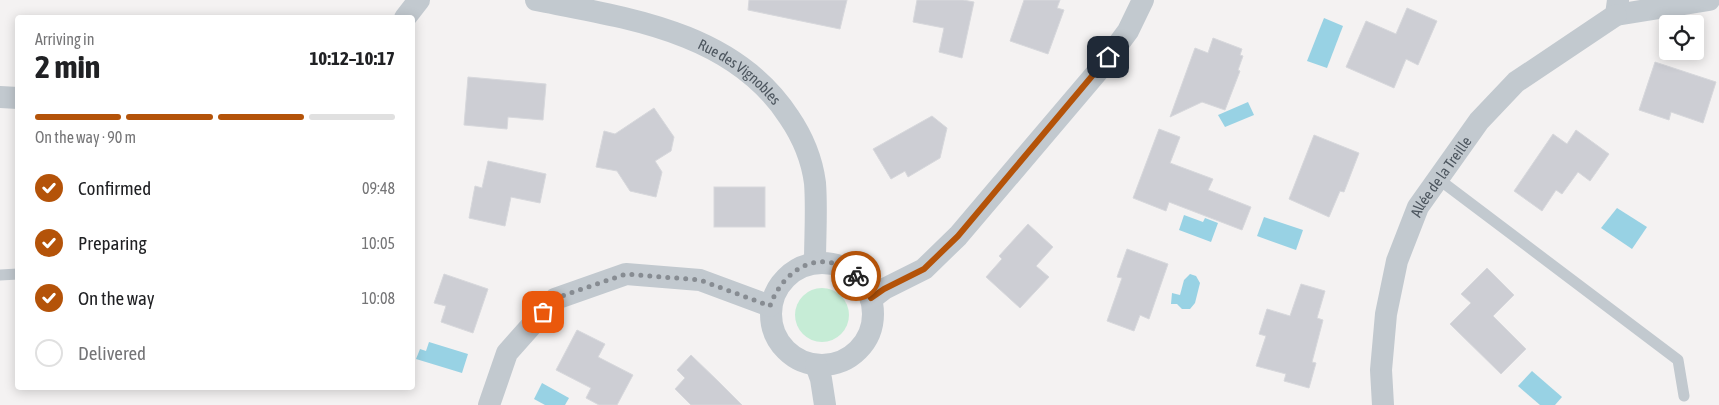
<!DOCTYPE html>
<html lang="en">
<head>
<meta charset="utf-8">
<style>
	:root { --surface:#fff; --page:#f6f6f6; --text:#202124; --muted:#757577; --line:#e0e0e0; --accent:#b45309 }
	body { margin:0; font-family:"Asap Condensed",sans-serif; background:var(--page); color:var(--text); height:100vh; display:flex; flex-direction:column; font-size:19px; white-space:nowrap }
	* { box-sizing:border-box; margin:0 }
	p { font-size:16px; color:var(--muted) }
	.icon { flex:none; width:28px; height:28px; fill:none; stroke:currentColor; stroke-width:2; stroke-linecap:round; stroke-linejoin:round }
	.map { position:relative; flex:1; overflow:hidden }
	.drawer { position:absolute; left:15px; top:15px; width:400px; height:375px; display:flex; flex-direction:column; background:var(--surface); border-radius:5px; box-shadow:0 2px 12px #0003 }
	.drawer>* { flex:none }
	.fabs { position:absolute; left:1659px; top:15px; display:grid; gap:10px }
	.fabs a { display:grid; place-items:center; width:45px; height:45px; border-radius:5px; background:var(--surface); box-shadow:0 2px 12px #0003; font-size:25px }
	.pin { position:absolute; display:grid; place-items:center; width:42px; height:42px; color:#fff; margin:-21px; border-radius:10px; box-shadow:0 2px 8px #0006 }
	.courier { position:absolute; display:grid; place-items:center; width:50px; height:50px; margin:-25px; border:4px solid #b45309; border-radius:50%; background:#fff; color:#222; box-shadow:0 1px 6px #0007 }
	.headline em { font-style:normal; font-weight:700 }
	.headline div { display:flex; flex-direction:column-reverse }
	.headline { display:flex; align-items:center; justify-content:space-between; height:85px; padding:0 20px }
	h1 { font-size:32px; font-weight:700; line-height:38px }
	.bar { display:grid; grid-template-columns:repeat(4,1fr); gap:8px 5px; align-content:center; height:60px; padding:0 20px }
	.bar i { height:6px; border-radius:4px; background:var(--line) }
	.bar .selected { background:var(--accent) }
	.bar p { grid-column:span 4 }
	ol { padding:0 20px; list-style:none }
	li { display:flex; align-items:center; gap:15px; height:55px }
	li p { margin-inline-start:auto }
	li .icon { padding:5px; border-radius:50%; background:var(--accent); color:#fff; stroke-width:4 }
	li:last-child { color:var(--muted) }
	li i { width:28px; height:28px; border:2px solid var(--line); border-radius:50% }
	.map>svg:first-child { display:block }
</style>
</head>
<body>
<div class="map">
<svg width="1719" height="405" viewBox="0 0 1719 405">
	<rect width="100%" height="100%" fill="#f4f2f2"/>
	<!-- green -->
	<circle fill="#c6ecd6" cx="822" cy="315" r="27"/>
	<!-- water -->
	<g fill="#98d2e4">
		<path d="M1324 18 1343 26 1327 68 1307 61Z"/>
		<path d="M1248 102 1254 115 1225 127 1218 115Z"/>
		<path d="M1617 208 1647 227 1632 249 1601 228Z"/>
		<path d="M1184 215 1203 222 1205 218 1218 223 1211 242 1179 230Z"/>
		<path d="M1264 217 1303 230 1296 250 1257 236Z"/>
		<path d="M1190 274 1196 276 1200 283 1195 303 1190 309H1182L1177 304H1171L1172 293 1180 295 1184 280Z"/>
		<path d="M429 342 468 354 462 373 416 359 420 349 426 351Z"/>
		<path d="M1532 371 1562 397 1555 405H1540L1518 386Z"/>
		<path d="M542 383 569 398 565 405H545L534 399Z"/>
	</g>
	<!-- building -->
	<g fill="#cdced4" stroke="#d7d8dc">
		<path d="M749 0H847L840 29 748 10Z"/>
		<path d="M917 0H963L974 2 962 58 939 52 944 28 913 22Z"/>
		<path d="M1024 0H1060L1057 8 1064 10 1048 54 1010 41Z"/>
		<path d="M1407 8 1437 21 1418 65 1406 59 1394 88 1346 67 1366 21 1396 34Z"/>
		<path d="M1213 38 1242 49 1240 55 1243 56 1238 70 1240 71 1225 110 1202 102 1170 117 1195 48 1208 53Z"/>
		<path d="M1655 62 1716 82 1703 123 1671 112 1669 120 1639 110Z"/>
		<path d="M468 77 546 84 543 120 508 117 507 129 464 125Z"/>
		<path d="M654 108 674 137 671 151 655 161 662 172 656 197 630 191 617 171 596 167 604 131 615 134Z"/>
		<path d="M932 116 947 128 940 158 908 177 905 171 891 179 873 149Z"/>
		<path d="M1159 129 1180 137 1170 163 1213 179 1208 190 1251 207 1242 230 1169 202 1166 211 1133 198Z"/>
		<path d="M1576 130 1609 154 1590 181 1578 172 1562 194 1556 190 1542 211 1514 191 1553 134 1567 144Z"/>
		<path d="M1314 135 1359 153 1344 192 1340 191 1329 217 1289 199Z"/>
		<path d="M488 161 546 174 540 203 511 197 505 226 469 218 475 186 482 188Z"/>
		<rect x="714" y="187" width="51" height="40"/>
		<path d="M1028 224 1053 247 1036 266 1049 277 1020 308 986 277 1002 259 999 256Z"/>
		<path d="M1127 249 1168 264 1149 319 1140 315 1134 331 1107 321 1122 278 1117 277Z"/>
		<path d="M1487 268 1514 295 1493 316 1526 349 1501 374 1450 324 1471 303 1461 294Z"/>
		<path d="M444 274 488 289 473 333 441 322 446 306 434 303Z"/>
		<path d="M1301 284 1325 291 1317 318 1323 320 1312 362 1316 363 1309 388 1284 381 1286 374 1256 366 1266 336 1259 334 1267 309 1290 316Z"/>
		<path d="M577 330 605 344 598 357 633 375 617 405H599L586 398 591 388 556 370Z"/>
		<path d="M691 355 720 383 742 405H691L675 389 685 378 677 370Z"/>
	</g>
	<g fill="none" stroke-linecap="round" stroke-linejoin="round">
		<!-- service -->
		<g stroke="#c2c9cf" stroke-width="11">
			<path d="M1437 178 1678 360 1684 396"/>
			<path d="M0 275 18 274"/>
		</g>
		<!-- minor -->
		<g stroke="#c2c9cf" stroke-width="22">
			<path id="s1" d="M536 0C628 18 734 32 789 117 802 136 812 160 815 183 817 209 815 236 815 263"/>
			<path d="M1618 0 1616 15 1709 0"/>
			<path d="M405 18 419 0"/>
			<path d="M0 97 18 98"/>
			<circle cx="822" cy="314" r="51"/>
			<path d="M871 299 884 289 924 269 958 236 1099 70 1128 31 1143 0"/>
			<path d="M816 365 821 379 825 405"/>
			<path d="M489 405 507 353 555 299 626 274 700 280 770 306"/>
			<path id="s2" d="M1383 405 1381 370 1386 314 1397 261 1418 207 1479 121 1516 82 1616 15"/>
		</g>
	</g>
	<g fill="none" stroke-linecap="round" stroke-linejoin="round">
		<!-- done -->
		<path stroke="#878c92" stroke-width="5" stroke-dasharray="0 9" d="M543 312 556 298 626 274 700 280 770 306C783 269 822 245 856 276"/>
		<!-- route -->
		<path stroke="#b45309" stroke-width="6" d="M856 276 863 283 871 298 884 289 924 269 958 236 1108 57"/>
	</g>
	<g text-anchor="middle" dominant-baseline="central" stroke-width="5" stroke-linejoin="round" paint-order="stroke">
		<!-- street labels -->
		<g font-size="15" fill="#4c555e" stroke="#fff">
			<text stroke="none"><textPath href="#s1" startOffset="219">Rue des Vignobles</textPath></text>
			<text stroke="none"><textPath href="#s2" startOffset="241">Allée de la Treille</textPath></text>
		</g>
	</g>
</svg>
<div class="fabs">
<a><svg class="icon" aria-label="locate" viewBox="0 0 24 24"><circle cx="12" cy="12" r="6"/><path d="M12 2v4M12 18v4M2 12h4M18 12h4"/></svg></a>
</div>
<div class="pin" style="left:543px;top:312px;background:#ea580c"><svg class="icon" aria-label="bag" viewBox="0 0 24 24"><path d="M5 8h14l-1 12H6zM9 8a3 3 0 0 1 6 0"/></svg></div>
<div class="pin" style="left:1108px;top:57px;background:#1f2937"><svg class="icon" aria-label="home" viewBox="0 0 24 24"><path d="M3 11l9-7 9 7M6 9v11h12V9"/></svg></div>
<div class="courier" style="left:856px;top:276px"><svg class="icon" aria-label="bike" viewBox="0 0 24 24"><circle cx="6" cy="16" r="4"/><circle cx="18" cy="16" r="4"/><path d="M6 16l4-8h5l3 8M10 8l3 8H6M13 5h3"/></svg></div>
<section class="drawer">
<div class="headline"><div><h1>2 min</h1><p>Arriving in</p></div><em>10:12–10:17</em></div>
<div class="bar"><i class="selected"></i><i class="selected"></i><i class="selected"></i><i></i><p>On the way · 90 m</p></div>
<ol>
<li><svg class="icon" aria-label="check" viewBox="0 0 24 24"><path d="M5 12l5 5 9-10"/></svg>Confirmed<p>09:48</p></li>
<li><svg class="icon" aria-label="check" viewBox="0 0 24 24"><path d="M5 12l5 5 9-10"/></svg>Preparing<p>10:05</p></li>
<li><svg class="icon" aria-label="check" viewBox="0 0 24 24"><path d="M5 12l5 5 9-10"/></svg>On the way<p>10:08</p></li>
<li><i></i>Delivered</li>
</ol>
</section>
</div>
</body>
</html>
